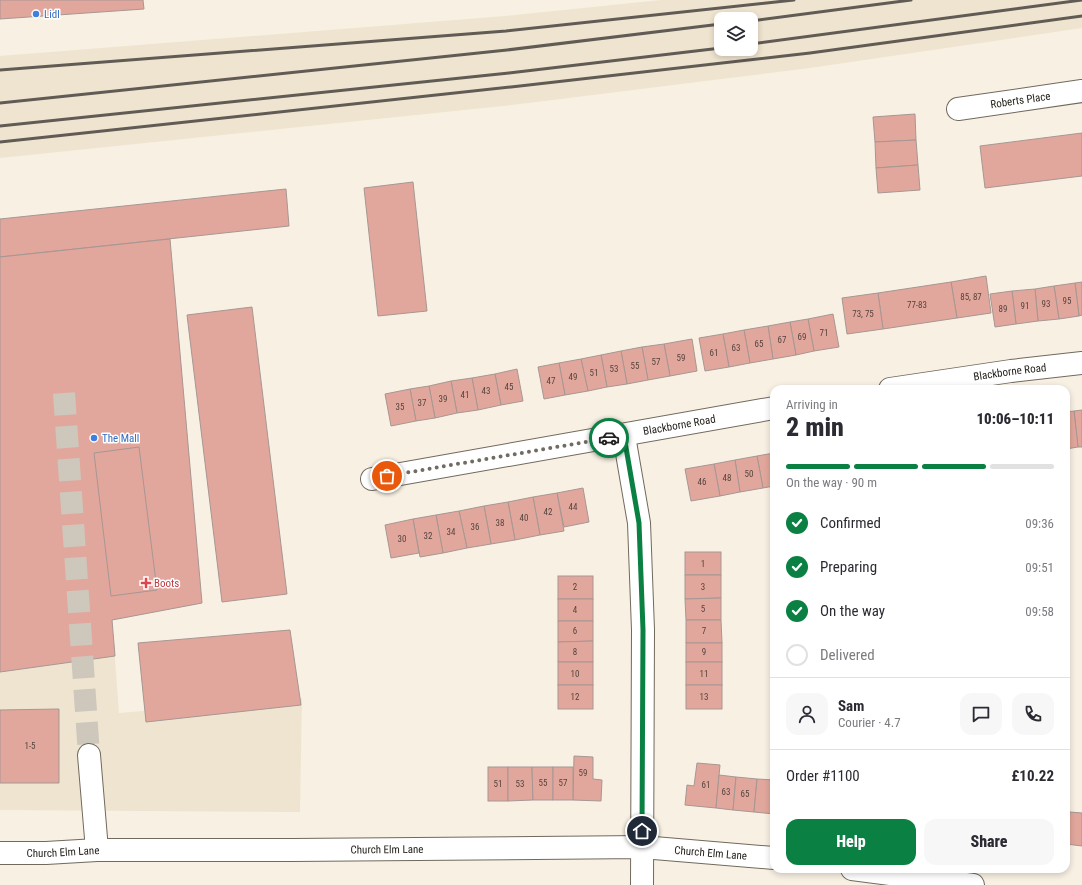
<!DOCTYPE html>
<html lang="en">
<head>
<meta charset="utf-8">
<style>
	:root { --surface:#fff; --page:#f7f7f7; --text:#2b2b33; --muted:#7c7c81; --line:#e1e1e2; --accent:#0b8043 }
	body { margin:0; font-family:"Roboto Condensed",sans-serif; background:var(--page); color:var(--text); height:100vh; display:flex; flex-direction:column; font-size:15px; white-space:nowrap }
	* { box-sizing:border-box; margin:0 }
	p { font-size:13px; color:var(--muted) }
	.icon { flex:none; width:22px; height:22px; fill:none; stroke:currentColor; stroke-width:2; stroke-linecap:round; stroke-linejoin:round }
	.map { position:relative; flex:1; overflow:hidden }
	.drawer { position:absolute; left:770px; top:385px; width:300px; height:488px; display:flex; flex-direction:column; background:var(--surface); border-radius:12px; box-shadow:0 2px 6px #0003 }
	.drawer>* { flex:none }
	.controls { position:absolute; left:714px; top:12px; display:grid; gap:8px }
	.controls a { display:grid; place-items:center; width:44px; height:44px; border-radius:8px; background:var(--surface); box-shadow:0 2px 6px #0003; font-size:20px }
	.pin { position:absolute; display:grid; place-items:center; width:34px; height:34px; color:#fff; margin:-17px; border:2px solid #fff; border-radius:50%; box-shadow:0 1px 4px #0007 }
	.courier { position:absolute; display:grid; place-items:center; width:40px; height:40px; margin:-20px; border:3px solid #0b8043; border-radius:50%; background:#fff; color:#222; box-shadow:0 1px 5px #0007 }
	.overview em { font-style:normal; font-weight:800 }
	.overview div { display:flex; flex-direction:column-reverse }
	.overview { display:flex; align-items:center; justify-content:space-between; height:68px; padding:0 16px }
	h1 { font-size:26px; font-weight:800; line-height:30px }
	.bar { display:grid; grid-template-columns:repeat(4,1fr); gap:6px 4px; align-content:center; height:48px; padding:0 16px }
	.bar i { height:5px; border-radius:3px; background:var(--line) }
	.bar .on { background:var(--accent) }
	.bar p { grid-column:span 4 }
	.line { display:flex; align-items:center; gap:10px; padding:0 16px; border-top:1px solid var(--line) }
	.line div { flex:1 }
	.round { display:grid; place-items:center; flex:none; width:42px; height:42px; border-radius:12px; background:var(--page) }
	ol { padding:0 16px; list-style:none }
	li { display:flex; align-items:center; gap:12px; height:44px }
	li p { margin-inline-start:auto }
	li .icon { padding:4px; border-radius:50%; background:var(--accent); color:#fff; stroke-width:4 }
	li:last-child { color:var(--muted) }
	li i { width:22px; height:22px; border:2px solid var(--line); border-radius:50% }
	.button { display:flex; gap:8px; margin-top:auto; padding:8px 16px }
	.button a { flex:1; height:46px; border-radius:12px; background:var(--accent); color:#fff; font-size:16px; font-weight:800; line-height:46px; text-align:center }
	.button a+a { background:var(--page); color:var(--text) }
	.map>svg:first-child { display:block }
</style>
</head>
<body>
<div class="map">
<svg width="1082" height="885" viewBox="0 0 1082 885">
	<rect width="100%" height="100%" fill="#f8f0e3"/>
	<!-- built -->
	<g fill="#efe4cf" fill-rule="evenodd">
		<path d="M661 0H1082V28L810 68 512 105 0 158V56L505 16ZM721 19H751V49H721Z"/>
		<path d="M170 239 202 603 112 620 119 713 302 698 300 812 0 810V257Z"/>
	</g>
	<!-- building -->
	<g fill="#e2a79c" stroke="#a79693">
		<path d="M0 0H143L144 9 0 19Z"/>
		<path d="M915 114 916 140 875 142 873 117Z"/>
		<path d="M1082 133V176L985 188 980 146Z"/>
		<path d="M916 140 918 165 876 168 875 142Z"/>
		<path d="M918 165 920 190 878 193 876 168Z"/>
		<path d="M413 182 427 311 378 316 364 188Z"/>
		<path d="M286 189 289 226 0 257V219Z"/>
		<path d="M170 239 202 603 112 620 115 656 0 672V257Z"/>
		<path d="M986 276 991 313 957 318 951 282Z"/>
		<path d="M951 282 957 318 883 329 878 293Z"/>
		<path d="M1082 282V315L1079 316 1075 283Z"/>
		<path d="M1075 283 1079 316 1059 319 1054 286Z"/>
		<path d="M1054 286 1059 319 1038 321 1035 289Z"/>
		<path d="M1035 289 1038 321 1016 324 1012 291Z"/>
		<path d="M1012 291 1016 324 995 327 990 294Z"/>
		<path d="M878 293 883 329 847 334 842 298Z"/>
		<path d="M252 307 287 594 222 602 187 315Z"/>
		<path d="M833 314 839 347 814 351 808 319Z"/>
		<path d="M808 319 814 351 796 355 790 322Z"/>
		<path d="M790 322 796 355 773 359 768 326Z"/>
		<path d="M768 326 773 359 750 363 744 330Z"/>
		<path d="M744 330 750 363 729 367 723 334Z"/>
		<path d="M723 334 729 367 705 371 699 338Z"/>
		<path d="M692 339 697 371 670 376 664 344Z"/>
		<path d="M664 344 670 376 648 380 642 347Z"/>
		<path d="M642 347 648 380 627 384 621 351Z"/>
		<path d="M621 351 627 384 607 387 601 355Z"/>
		<path d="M601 355 607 387 588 391 581 359Z"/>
		<path d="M581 359 588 391 565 395 559 363Z"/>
		<path d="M559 363 565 395 544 399 538 367Z"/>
		<path d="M517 369 523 401 501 405 495 374Z"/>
		<path d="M495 374 501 405 478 410 472 378Z"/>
		<path d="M472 378 478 410 457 413 451 381Z"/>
		<path d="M451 381 457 413 435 418 429 386Z"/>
		<path d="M429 386 435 418 416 421 410 389Z"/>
		<path d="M410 389 416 421 391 426 385 394Z"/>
		<path d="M1082 410V447H1078L1074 411Z"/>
		<path d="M1074 411 1078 447 1066 449V412Z"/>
		<path d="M139 447 157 590 111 596 94 453Z"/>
		<path d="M774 453V486L763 488 757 456Z"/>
		<path d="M757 456 763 488 740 492 735 460Z"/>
		<path d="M735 460 740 492 720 496 714 464Z"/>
		<path d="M714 464 720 496 691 501 685 469Z"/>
		<path d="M583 488 589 522 564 527 557 493Z"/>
		<path d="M557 493 564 531 540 535 533 497Z"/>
		<path d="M533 497 540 535 515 540 508 502Z"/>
		<path d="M508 502 515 540 491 544 484 506Z"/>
		<path d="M484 506 491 544 467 548 459 511Z"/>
		<path d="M459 511 467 548 443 553 436 515Z"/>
		<path d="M436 515 443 553 420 557 413 519Z"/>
		<path d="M413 519 419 553 391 558 385 525Z"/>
		<rect x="685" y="552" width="36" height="23"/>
		<path d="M685 575H721V598L685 599Z"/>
		<rect x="558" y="576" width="35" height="23"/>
		<path d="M721 598V620H686L685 599Z"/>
		<rect x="558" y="599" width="35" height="22"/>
		<path d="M686 620H721L722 643H686Z"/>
		<path d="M558 621H593V641L558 642Z"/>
		<path d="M290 630 301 705 146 722 138 643Z"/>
		<path d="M593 641V662H558V642Z"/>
		<rect x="686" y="643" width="36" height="19"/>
		<rect x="558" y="662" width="35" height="23"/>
		<rect x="686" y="662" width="36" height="23"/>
		<rect x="558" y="685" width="35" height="24"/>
		<rect x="686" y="685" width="36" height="24"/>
		<path d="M59 709V783H0V710Z"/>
		<path d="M574 756 593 757V779L602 780 601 801 573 800Z"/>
		<path d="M697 763 720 765 716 808 685 805 687 785 694 786Z"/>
		<rect x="488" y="767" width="20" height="34"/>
		<path d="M508 767H532L533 800 508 801Z"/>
		<path d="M532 767H553V800H533Z"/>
		<rect x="553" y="767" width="20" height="33"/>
		<path d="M719 775 736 777 733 810 716 808Z"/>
		<path d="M736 777 757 779 754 812 733 810Z"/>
		<path d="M757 779 774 780V814L754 812Z"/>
		<path d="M1066 811 1070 812 1066 844Z"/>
		<path d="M1070 812 1082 813V846L1066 844Z"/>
	</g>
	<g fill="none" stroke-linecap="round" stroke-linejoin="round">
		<!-- minor-tunnel -->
		<path stroke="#cec7bc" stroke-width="22" stroke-dasharray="22 11" stroke-linecap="butt" d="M64 393 89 755"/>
		<!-- minor casing -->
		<g stroke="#70695d" stroke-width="24">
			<g id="minor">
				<path id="s1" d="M958 109 1082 91"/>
				<path id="s2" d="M890 389 1011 371 1082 363"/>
				<path d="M624 436 639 523 643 630 642 885"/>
				<path id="s3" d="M372 479 774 408"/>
				<path d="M89 755 97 850"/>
			</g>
		</g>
		<!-- tertiary casing -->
		<g stroke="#70695d" stroke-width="24">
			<g id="tertiary">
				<path id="s4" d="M0 853H46L97 850H292L642 847 774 858"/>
				<path d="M852 869 973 885"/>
			</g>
		</g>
		<!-- minor -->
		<use href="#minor" stroke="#fff" stroke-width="22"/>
		<!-- tertiary -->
		<use href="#tertiary" stroke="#fff" stroke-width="22"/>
		<!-- rail -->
		<g stroke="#605b54" stroke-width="3">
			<path d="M751 21 911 0"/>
			<path d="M751 44 1082 0"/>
			<path d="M0 70 506 31 794 0"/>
			<path d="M0 103 507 50 721 24"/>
			<path d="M0 126 509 73 721 48"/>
			<path d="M0 142 511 87 810 53 1082 16"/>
		</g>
	</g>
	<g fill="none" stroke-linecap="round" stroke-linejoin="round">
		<!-- done -->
		<path stroke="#706b63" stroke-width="4" stroke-dasharray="0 7.2" d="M387 476 609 438"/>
		<!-- route -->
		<path stroke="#0b8043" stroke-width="5" d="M609 438 624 436 639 523 643 630 642 831"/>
	</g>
	<!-- markers -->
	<g fill="#3f7fe0" stroke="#fff" stroke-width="1.5">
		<circle cx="36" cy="14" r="4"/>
		<circle cx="94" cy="438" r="4"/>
	</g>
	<path fill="#e0444e" stroke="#fff" stroke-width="1.5" d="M144 577h4v4h4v4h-4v4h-4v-4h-4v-4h4z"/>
	<g text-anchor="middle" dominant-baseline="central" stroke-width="3" stroke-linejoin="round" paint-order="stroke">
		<!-- number labels -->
		<g font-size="9" fill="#55443e">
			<text x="971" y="297">85, 87</text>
			<text x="1067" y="301">95</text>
			<text x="1046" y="304">93</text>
			<text x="917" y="305">77-83</text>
			<text x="1025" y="306">91</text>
			<text x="1003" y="309">89</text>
			<text x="863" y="314">73, 75</text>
			<text x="824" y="333">71</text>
			<text x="802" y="337">69</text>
			<text x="782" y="340">67</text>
			<text x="759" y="344">65</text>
			<text x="736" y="348">63</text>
			<text x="714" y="353">61</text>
			<text x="681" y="358">59</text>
			<text x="656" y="362">57</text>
			<text x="635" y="366">55</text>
			<text x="614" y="369">53</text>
			<text x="594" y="373">51</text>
			<text x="573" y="377">49</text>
			<text x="551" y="381">47</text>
			<text x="509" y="387">45</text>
			<text x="486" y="391">43</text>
			<text x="465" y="395">41</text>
			<text x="443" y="399">39</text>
			<text x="422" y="403">37</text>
			<text x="400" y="407">35</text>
			<text x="749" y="474">50</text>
			<text x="727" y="478">48</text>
			<text x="702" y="482">46</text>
			<text x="573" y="507">44</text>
			<text x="548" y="512">42</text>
			<text x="524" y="518">40</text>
			<text x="500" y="523">38</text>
			<text x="475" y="527">36</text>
			<text x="451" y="532">34</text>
			<text x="428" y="536">32</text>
			<text x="402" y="539">30</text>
			<text x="703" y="564">1</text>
			<text x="575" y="587">2</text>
			<text x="703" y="587">3</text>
			<text x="703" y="609">5</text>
			<text x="575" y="610">4</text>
			<text x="575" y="631">6</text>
			<text x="704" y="631">7</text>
			<text x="575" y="652">8</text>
			<text x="704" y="652">9</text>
			<text x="575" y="674">10</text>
			<text x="704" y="674">11</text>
			<text x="575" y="697">12</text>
			<text x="704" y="697">13</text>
			<text x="30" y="746">1-5</text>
			<text x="583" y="773">59</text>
			<text x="543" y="783">55</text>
			<text x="563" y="783">57</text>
			<text x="498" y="784">51</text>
			<text x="520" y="784">53</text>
			<text x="706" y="785">61</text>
			<text x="726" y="792">63</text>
			<text x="745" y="794">65</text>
		</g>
		<!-- shop labels -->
		<g font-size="11" fill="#366cbe" stroke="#fff" text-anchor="start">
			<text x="44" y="14">Lidl</text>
			<text x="102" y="438">The Mall</text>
		</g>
		<!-- street labels -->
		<g font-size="11" fill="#26231e" stroke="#fff">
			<text stroke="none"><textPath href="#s1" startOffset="63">Roberts Place</textPath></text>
			<text stroke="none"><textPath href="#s2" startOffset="121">Blackborne Road</textPath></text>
			<text stroke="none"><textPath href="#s3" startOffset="312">Blackborne Road</textPath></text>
			<text stroke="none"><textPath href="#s4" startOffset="387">Church Elm Lane</textPath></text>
			<text stroke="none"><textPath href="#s4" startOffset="63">Church Elm Lane</textPath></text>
			<text stroke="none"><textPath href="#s4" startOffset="711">Church Elm Lane</textPath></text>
		</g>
		<!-- health labels -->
		<g font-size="11" fill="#be3a42" stroke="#fff" text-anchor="start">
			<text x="154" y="583">Boots</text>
		</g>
	</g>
</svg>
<div class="controls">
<a><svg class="icon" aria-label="layers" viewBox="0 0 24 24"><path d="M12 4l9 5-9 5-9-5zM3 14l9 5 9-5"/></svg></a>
</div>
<div class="pin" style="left:387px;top:476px;background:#ea580c"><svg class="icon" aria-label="bag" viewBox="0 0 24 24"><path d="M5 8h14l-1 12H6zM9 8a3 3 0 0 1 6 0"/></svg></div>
<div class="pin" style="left:642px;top:831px;background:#1f2937"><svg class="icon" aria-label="home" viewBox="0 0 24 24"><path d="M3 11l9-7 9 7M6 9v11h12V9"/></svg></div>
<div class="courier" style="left:609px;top:438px"><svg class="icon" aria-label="car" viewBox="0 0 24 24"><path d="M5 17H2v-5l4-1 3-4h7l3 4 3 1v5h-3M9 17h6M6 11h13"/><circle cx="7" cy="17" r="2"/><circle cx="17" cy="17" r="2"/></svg></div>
<section class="drawer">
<div class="overview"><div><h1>2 min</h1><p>Arriving in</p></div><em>10:06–10:11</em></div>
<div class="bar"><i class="on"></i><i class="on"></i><i class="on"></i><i></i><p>On the way · 90 m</p></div>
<ol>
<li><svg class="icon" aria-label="check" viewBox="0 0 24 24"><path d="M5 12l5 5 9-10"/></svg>Confirmed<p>09:36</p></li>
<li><svg class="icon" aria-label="check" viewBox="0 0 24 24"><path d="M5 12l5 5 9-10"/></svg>Preparing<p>09:51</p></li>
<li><svg class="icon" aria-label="check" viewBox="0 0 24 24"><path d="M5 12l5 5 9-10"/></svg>On the way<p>09:58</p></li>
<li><i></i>Delivered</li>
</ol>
<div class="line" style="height:72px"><a class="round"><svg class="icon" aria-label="person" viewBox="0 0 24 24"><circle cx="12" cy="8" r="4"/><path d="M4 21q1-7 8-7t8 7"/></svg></a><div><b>Sam</b><p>Courier · 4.7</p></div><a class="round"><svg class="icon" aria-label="chat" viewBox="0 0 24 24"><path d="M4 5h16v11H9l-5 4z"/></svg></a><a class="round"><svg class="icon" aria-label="phone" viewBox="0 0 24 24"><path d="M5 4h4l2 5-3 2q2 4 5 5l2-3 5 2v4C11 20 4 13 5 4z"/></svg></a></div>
<div class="line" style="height:52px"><div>Order #1100</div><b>£10.22</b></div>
<div class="button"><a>Help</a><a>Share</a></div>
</section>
</div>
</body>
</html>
